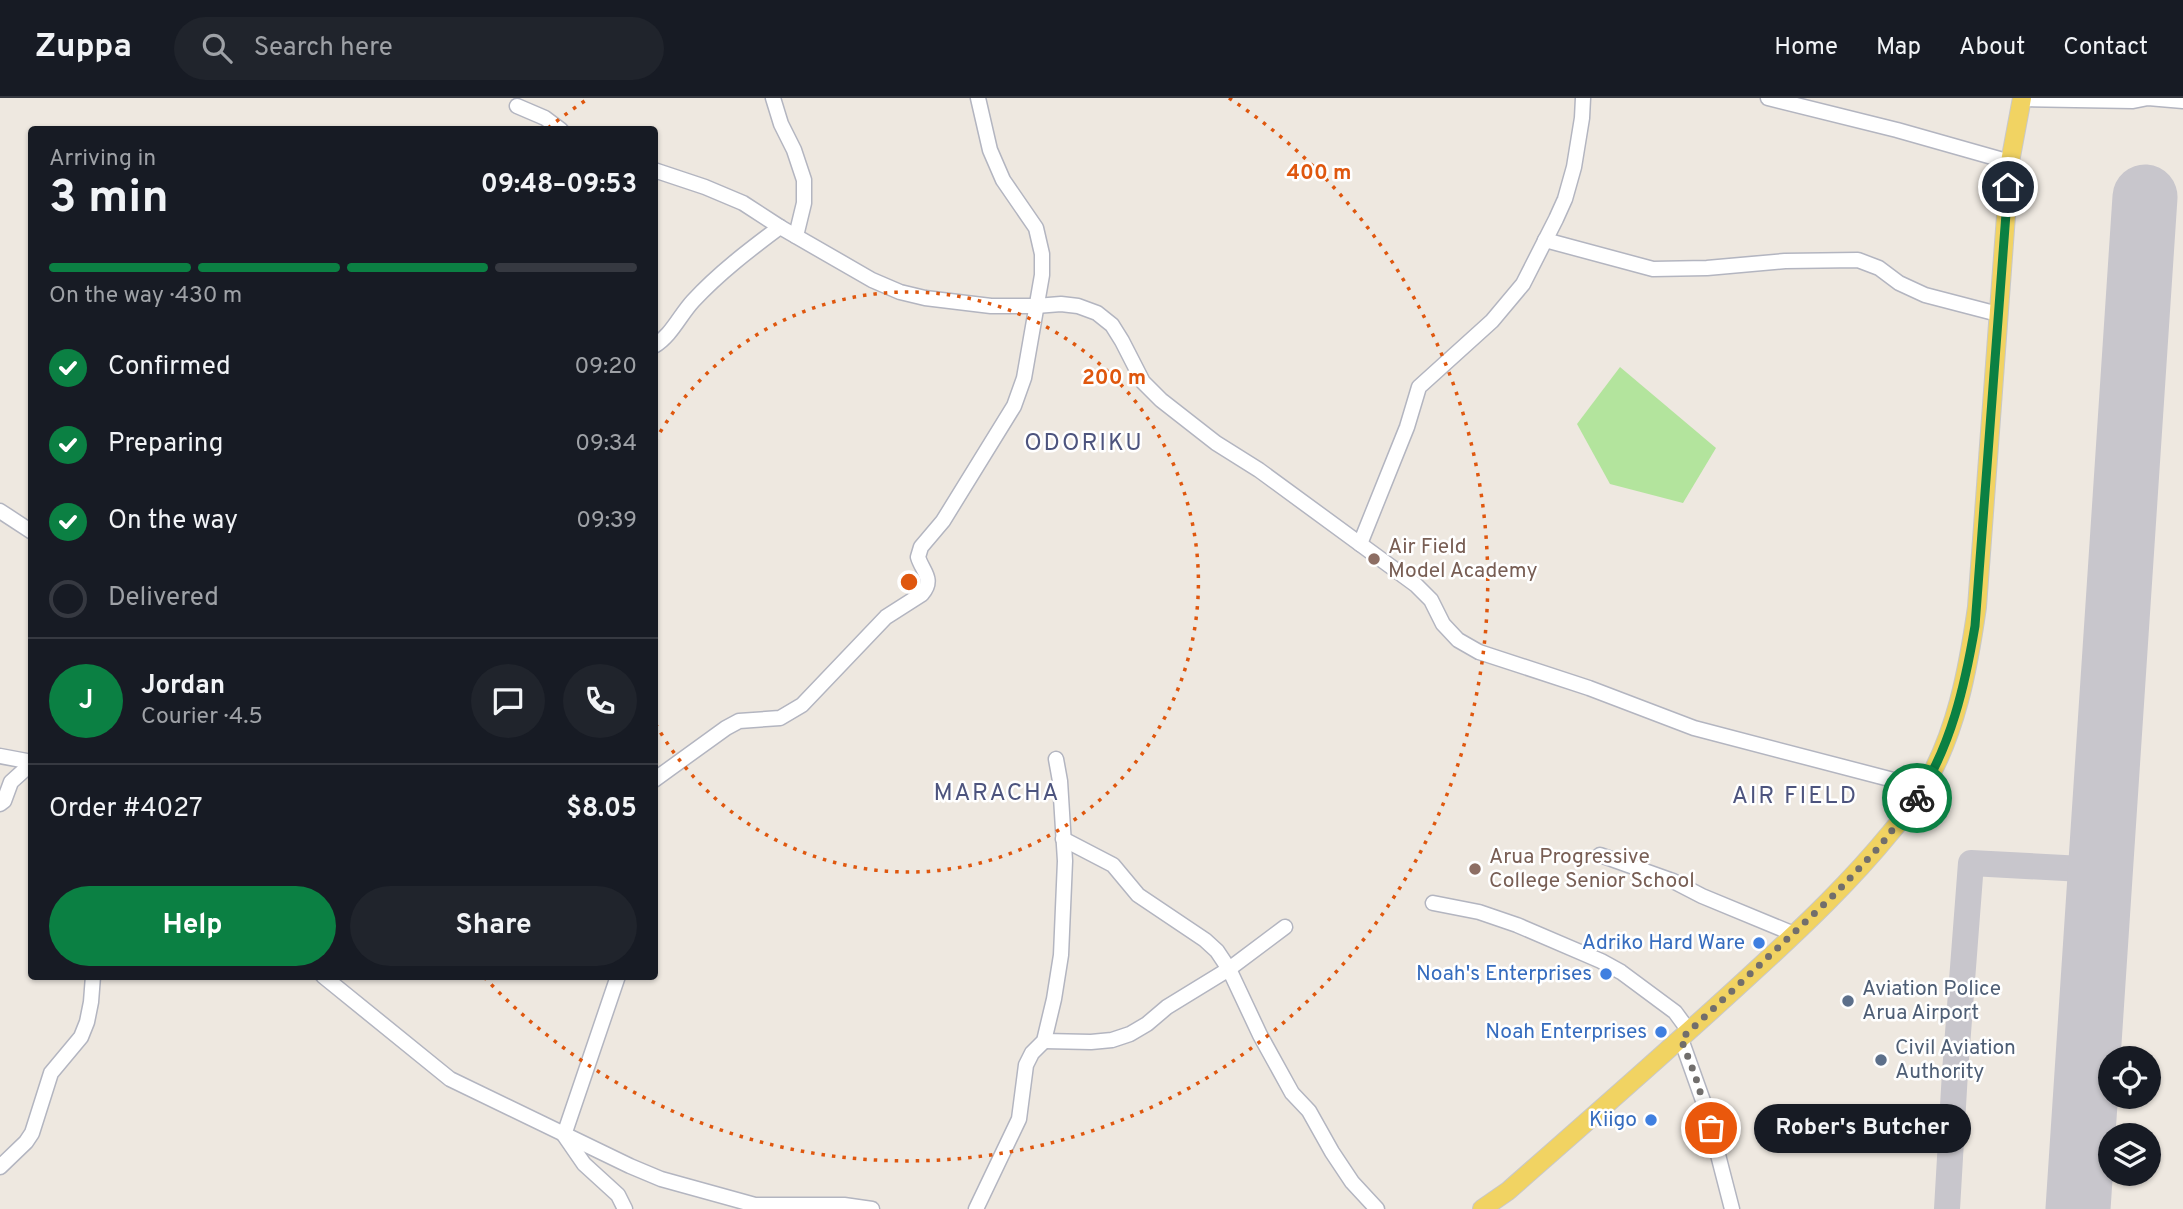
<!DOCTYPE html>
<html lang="en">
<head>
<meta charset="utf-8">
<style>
	:root { --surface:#171b24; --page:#20242c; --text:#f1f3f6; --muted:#9ea1a6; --line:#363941; --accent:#0b8043 }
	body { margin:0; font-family:Overpass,sans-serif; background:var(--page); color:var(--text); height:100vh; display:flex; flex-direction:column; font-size:26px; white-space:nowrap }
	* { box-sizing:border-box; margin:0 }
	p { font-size:23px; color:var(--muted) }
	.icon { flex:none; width:38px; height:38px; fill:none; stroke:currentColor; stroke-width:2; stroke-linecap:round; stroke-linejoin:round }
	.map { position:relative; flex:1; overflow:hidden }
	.panel { position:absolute; left:28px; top:28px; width:630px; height:854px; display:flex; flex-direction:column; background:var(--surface); border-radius:7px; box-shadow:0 2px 5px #0004 }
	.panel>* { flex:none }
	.fabs { position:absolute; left:2098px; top:948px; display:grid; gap:14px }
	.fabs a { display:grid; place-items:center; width:63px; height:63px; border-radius:50%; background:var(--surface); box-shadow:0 2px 5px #0004; font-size:35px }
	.pin { position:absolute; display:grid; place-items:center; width:60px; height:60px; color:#fff; margin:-30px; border:4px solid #fff; border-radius:50%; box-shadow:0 2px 7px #0007 }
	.courier { position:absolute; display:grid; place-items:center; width:70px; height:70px; margin:-35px; border:5px solid #0b8043; border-radius:50%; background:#fff; color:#222; box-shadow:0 2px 9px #0007 }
	.bubble { position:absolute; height:49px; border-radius:24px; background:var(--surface); box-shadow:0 2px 5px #0004; font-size:23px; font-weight:700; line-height:49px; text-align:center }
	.head em { font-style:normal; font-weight:700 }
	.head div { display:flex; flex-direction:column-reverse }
	.head { display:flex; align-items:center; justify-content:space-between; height:119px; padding:0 21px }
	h1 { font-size:46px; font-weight:700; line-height:52px }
	.bar { display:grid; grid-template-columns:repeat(4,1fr); gap:10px 7px; align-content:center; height:84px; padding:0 21px }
	.bar i { height:9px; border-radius:5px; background:var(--line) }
	.bar .on { background:var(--accent) }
	.bar p { grid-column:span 4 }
	.line { display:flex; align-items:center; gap:18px; padding:0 21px; border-top:2px solid var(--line) }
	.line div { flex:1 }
	.round { display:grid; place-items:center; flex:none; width:74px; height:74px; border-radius:37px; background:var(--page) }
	ol { padding:0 21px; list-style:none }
	li { display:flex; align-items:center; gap:21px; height:77px }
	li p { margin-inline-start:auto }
	li .icon { padding:7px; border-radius:50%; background:var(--accent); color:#fff; stroke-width:4 }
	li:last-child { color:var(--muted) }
	li i { width:38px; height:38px; border:4px solid var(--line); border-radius:50% }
	.action { display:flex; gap:14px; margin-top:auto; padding:14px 21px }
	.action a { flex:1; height:80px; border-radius:42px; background:var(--accent); color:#fff; font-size:28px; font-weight:700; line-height:80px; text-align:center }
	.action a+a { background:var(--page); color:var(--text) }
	header { display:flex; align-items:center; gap:42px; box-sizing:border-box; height:98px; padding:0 35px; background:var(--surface); border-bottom:2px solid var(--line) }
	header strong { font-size:33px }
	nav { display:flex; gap:38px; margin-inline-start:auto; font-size:24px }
	.search { width:490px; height:63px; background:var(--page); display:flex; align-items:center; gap:18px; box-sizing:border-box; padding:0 24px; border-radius:38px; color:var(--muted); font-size:26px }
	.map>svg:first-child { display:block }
</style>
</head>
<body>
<header>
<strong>Zuppa</strong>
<div class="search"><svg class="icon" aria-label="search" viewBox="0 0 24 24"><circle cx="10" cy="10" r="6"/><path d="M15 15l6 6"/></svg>Search here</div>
<nav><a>Home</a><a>Map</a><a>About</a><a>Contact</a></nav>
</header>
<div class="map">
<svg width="2183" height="1111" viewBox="0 0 2183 1111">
	<rect width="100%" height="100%" fill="#eee8e0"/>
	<!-- green -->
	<path fill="#b3e49d" d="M1620 269 1716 350 1683 405 1610 386 1577 326Z"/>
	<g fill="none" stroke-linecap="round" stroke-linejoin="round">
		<!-- taxiway -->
		<path stroke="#c8c6cc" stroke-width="26" d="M1947 1111 1955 974 1971 765 2101 772"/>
		<!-- runway -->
		<path stroke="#c8c6cc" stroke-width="65" d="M2078 1111 2145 99"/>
		<!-- minor casing -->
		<g stroke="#b3b5c0" stroke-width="17">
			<g id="minor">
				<path d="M773 0 781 26 794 52 804 82V105L796 138"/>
				<path d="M1768 0 1897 32 2010 64"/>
				<path d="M2021 1 2133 3 2148 0 2183 3"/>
				<path d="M517 8 545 20 561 32"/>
				<path d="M654 72 705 89 743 105 780 129 872 182 900 194 925 200 991 208H1036L1061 206 1078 208 1097 215 1112 227 1122 243 1143 284 1161 302 1216 345 1259 372 1416 487 1431 502 1443 526 1458 542 1479 554 1589 590 1694 630 1924 690"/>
				<path d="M1545 142 1653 171 1707 170 1785 163 1858 162 1879 170 1899 185 1925 197 1998 216"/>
				<path d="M654 248C671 238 680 217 693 203 719 175 749 152 780 129"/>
				<path d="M0 413 32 434"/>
				<path d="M1360 446 1407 329 1419 289 1492 223 1523 186 1556 121 1565 101 1574 69 1582 20 1583 0"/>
				<path d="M0 658 32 664"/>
				<path d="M654 682 726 630 739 623 780 620 802 607 886 519 922 496C935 481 922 473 918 459L921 449 943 423 1014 308 1024 280 1042 177V156L1036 130 1003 82 990 52 978 0"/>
				<path d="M0 706 4 703 11 684 32 665"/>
				<path d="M1063 741 1113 767 1138 797 1205 842 1217 853 1229 871 1260 937 1292 995 1309 1013 1332 1054 1352 1084 1377 1111"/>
				<path d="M1600 757 1673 783 1702 798 1794 836"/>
				<path d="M1433 805 1479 814 1517 827 1601 863 1621 874 1675 914 1689 933"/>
				<path d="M323 878 450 981 630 1068 661 1081 755 1107H844L872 1111"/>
				<path d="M618 878 564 1037 584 1066 618 1097 625 1111"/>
				<path d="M1681 941 1707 1014 1732 1111"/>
				<path d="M1044 943 1091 944 1112 942 1130 936 1147 926 1167 909 1229 871 1285 829"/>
				<path d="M0 1069 26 1044 32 1035 51 975 81 939 87 924 91 904 93 878"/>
				<path d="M976 1111 1019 1021 1026 967 1032 955 1044 943 1054 901 1061 857 1065 763 1060 683 1056 661"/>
			</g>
		</g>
		<!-- major casing -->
		<g stroke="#c8c8c8" stroke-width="20">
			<path id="major" d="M1482 1111 1508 1093C1592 1019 1676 946 1758 870 1805 827 1851 783 1891 734 1903 720 1914 706 1923 691 1956 636 1968 572 1977 509L2010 64 2022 0"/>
		</g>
		<!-- minor -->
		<use href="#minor" stroke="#fff" stroke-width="14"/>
		<!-- major -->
		<use href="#major" stroke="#f1d362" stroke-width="18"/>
	</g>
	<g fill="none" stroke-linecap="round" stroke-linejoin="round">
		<!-- done -->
		<path stroke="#716e6c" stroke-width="7" stroke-dasharray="0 12.6" d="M1711 1030 1695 977 1681 941 1836 795 1880 748 1917 700"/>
		<!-- route -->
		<path stroke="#0b8043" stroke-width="9" d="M1917 700C1951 649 1965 587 1975 528L2008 89"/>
	</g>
	<!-- distance rings -->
	<g fill="none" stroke="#df570e" stroke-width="3.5" stroke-dasharray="3.5 7">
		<path d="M655 343A290 290 0 1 1 655 625"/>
		<path d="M548 30A580 580 0 0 1 589 0M1229 0A580 580 0 1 1 485 880"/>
	</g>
	<!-- markers -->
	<g fill="#8d6e63" stroke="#fff" stroke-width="2.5">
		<circle cx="1374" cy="461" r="7"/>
		<circle cx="1475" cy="771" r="7"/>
	</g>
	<g fill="#3f7fe0" stroke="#fff" stroke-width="2.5">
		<circle cx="1759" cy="845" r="7"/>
		<circle cx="1606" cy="876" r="7"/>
		<circle cx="1661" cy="934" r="7"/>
		<circle cx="1651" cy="1022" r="7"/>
	</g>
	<g fill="#5c6f8a" stroke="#fff" stroke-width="2.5">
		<circle cx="1848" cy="903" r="7"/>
		<circle cx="1881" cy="962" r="7"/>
	</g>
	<g text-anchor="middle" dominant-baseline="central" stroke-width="5" stroke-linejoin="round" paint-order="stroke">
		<!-- education labels -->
		<g font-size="21" fill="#785e54" stroke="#fff" text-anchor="start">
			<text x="1388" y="449">Air Field<tspan x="1388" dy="24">Model Academy</tspan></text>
			<text x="1489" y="759">Arua Progressive<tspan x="1489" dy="24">College Senior School</tspan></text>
		</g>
		<!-- shop labels -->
		<g font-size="21" fill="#366cbe" stroke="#fff" text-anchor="end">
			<text x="1745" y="845">Adriko Hard Ware</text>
			<text x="1592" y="876">Noah's Enterprises</text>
			<text x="1647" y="934">Noah Enterprises</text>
			<text x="1637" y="1022">Kiigo</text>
		</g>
		<!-- service labels -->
		<g font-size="21" fill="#4e5e75" stroke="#fff" text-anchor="start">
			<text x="1862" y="891">Aviation Police<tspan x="1862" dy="24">Arua Airport</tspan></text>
			<text x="1895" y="950">Civil Aviation<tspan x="1895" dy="24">Authority</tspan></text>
		</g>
		<!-- quarter labels -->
		<g font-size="24" letter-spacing="2" fill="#4d547e" stroke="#fff">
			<text x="1084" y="346">ODORIKU</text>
			<text x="997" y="696">MARACHA</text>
			<text x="1795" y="699">AIR FIELD</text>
		</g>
	</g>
	<circle cx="909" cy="484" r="10" fill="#df570e" stroke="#fff" stroke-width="3.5"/>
	<g font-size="21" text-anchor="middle" font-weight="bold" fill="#df570e" stroke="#fff" stroke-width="5" stroke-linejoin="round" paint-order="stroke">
		<text x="1319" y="81">400 m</text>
		<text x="1114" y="286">200 m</text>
	</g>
</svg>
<div class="fabs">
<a><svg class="icon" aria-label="locate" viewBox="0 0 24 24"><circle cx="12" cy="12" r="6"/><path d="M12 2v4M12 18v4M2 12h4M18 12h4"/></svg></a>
<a><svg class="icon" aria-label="layers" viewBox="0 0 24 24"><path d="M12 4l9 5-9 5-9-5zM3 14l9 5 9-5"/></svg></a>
</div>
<div class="pin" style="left:1711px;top:1030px;background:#ea580c"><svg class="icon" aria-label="bag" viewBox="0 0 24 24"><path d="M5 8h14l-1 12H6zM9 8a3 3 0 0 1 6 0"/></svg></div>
<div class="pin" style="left:2008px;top:89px;background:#1f2937"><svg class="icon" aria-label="home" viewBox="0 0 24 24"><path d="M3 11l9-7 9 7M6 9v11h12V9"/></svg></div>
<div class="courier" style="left:1917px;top:700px"><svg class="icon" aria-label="bike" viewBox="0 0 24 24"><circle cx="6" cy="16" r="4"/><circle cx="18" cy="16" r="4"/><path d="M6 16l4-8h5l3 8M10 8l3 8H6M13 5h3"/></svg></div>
<div class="bubble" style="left:1754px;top:1006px;width:217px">Rober's Butcher</div>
<section class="panel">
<div class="head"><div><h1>3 min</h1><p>Arriving in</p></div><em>09:48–09:53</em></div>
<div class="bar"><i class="on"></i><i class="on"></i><i class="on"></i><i></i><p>On the way · 430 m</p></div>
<ol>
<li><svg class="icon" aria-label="check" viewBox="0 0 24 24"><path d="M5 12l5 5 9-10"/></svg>Confirmed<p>09:20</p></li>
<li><svg class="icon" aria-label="check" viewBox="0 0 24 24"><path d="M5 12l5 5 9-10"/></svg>Preparing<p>09:34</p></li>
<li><svg class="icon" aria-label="check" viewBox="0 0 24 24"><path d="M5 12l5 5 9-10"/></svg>On the way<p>09:39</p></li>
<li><i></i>Delivered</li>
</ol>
<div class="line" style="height:126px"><b class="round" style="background:var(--accent);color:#fff">J</b><div><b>Jordan</b><p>Courier · 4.5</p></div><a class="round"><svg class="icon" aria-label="chat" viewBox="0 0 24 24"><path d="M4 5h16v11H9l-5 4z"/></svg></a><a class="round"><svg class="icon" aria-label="phone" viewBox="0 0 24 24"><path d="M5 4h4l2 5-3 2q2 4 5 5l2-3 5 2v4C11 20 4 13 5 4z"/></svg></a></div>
<div class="line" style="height:91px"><div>Order #4027</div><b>$8.05</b></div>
<div class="action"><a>Help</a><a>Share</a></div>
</section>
</div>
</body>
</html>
